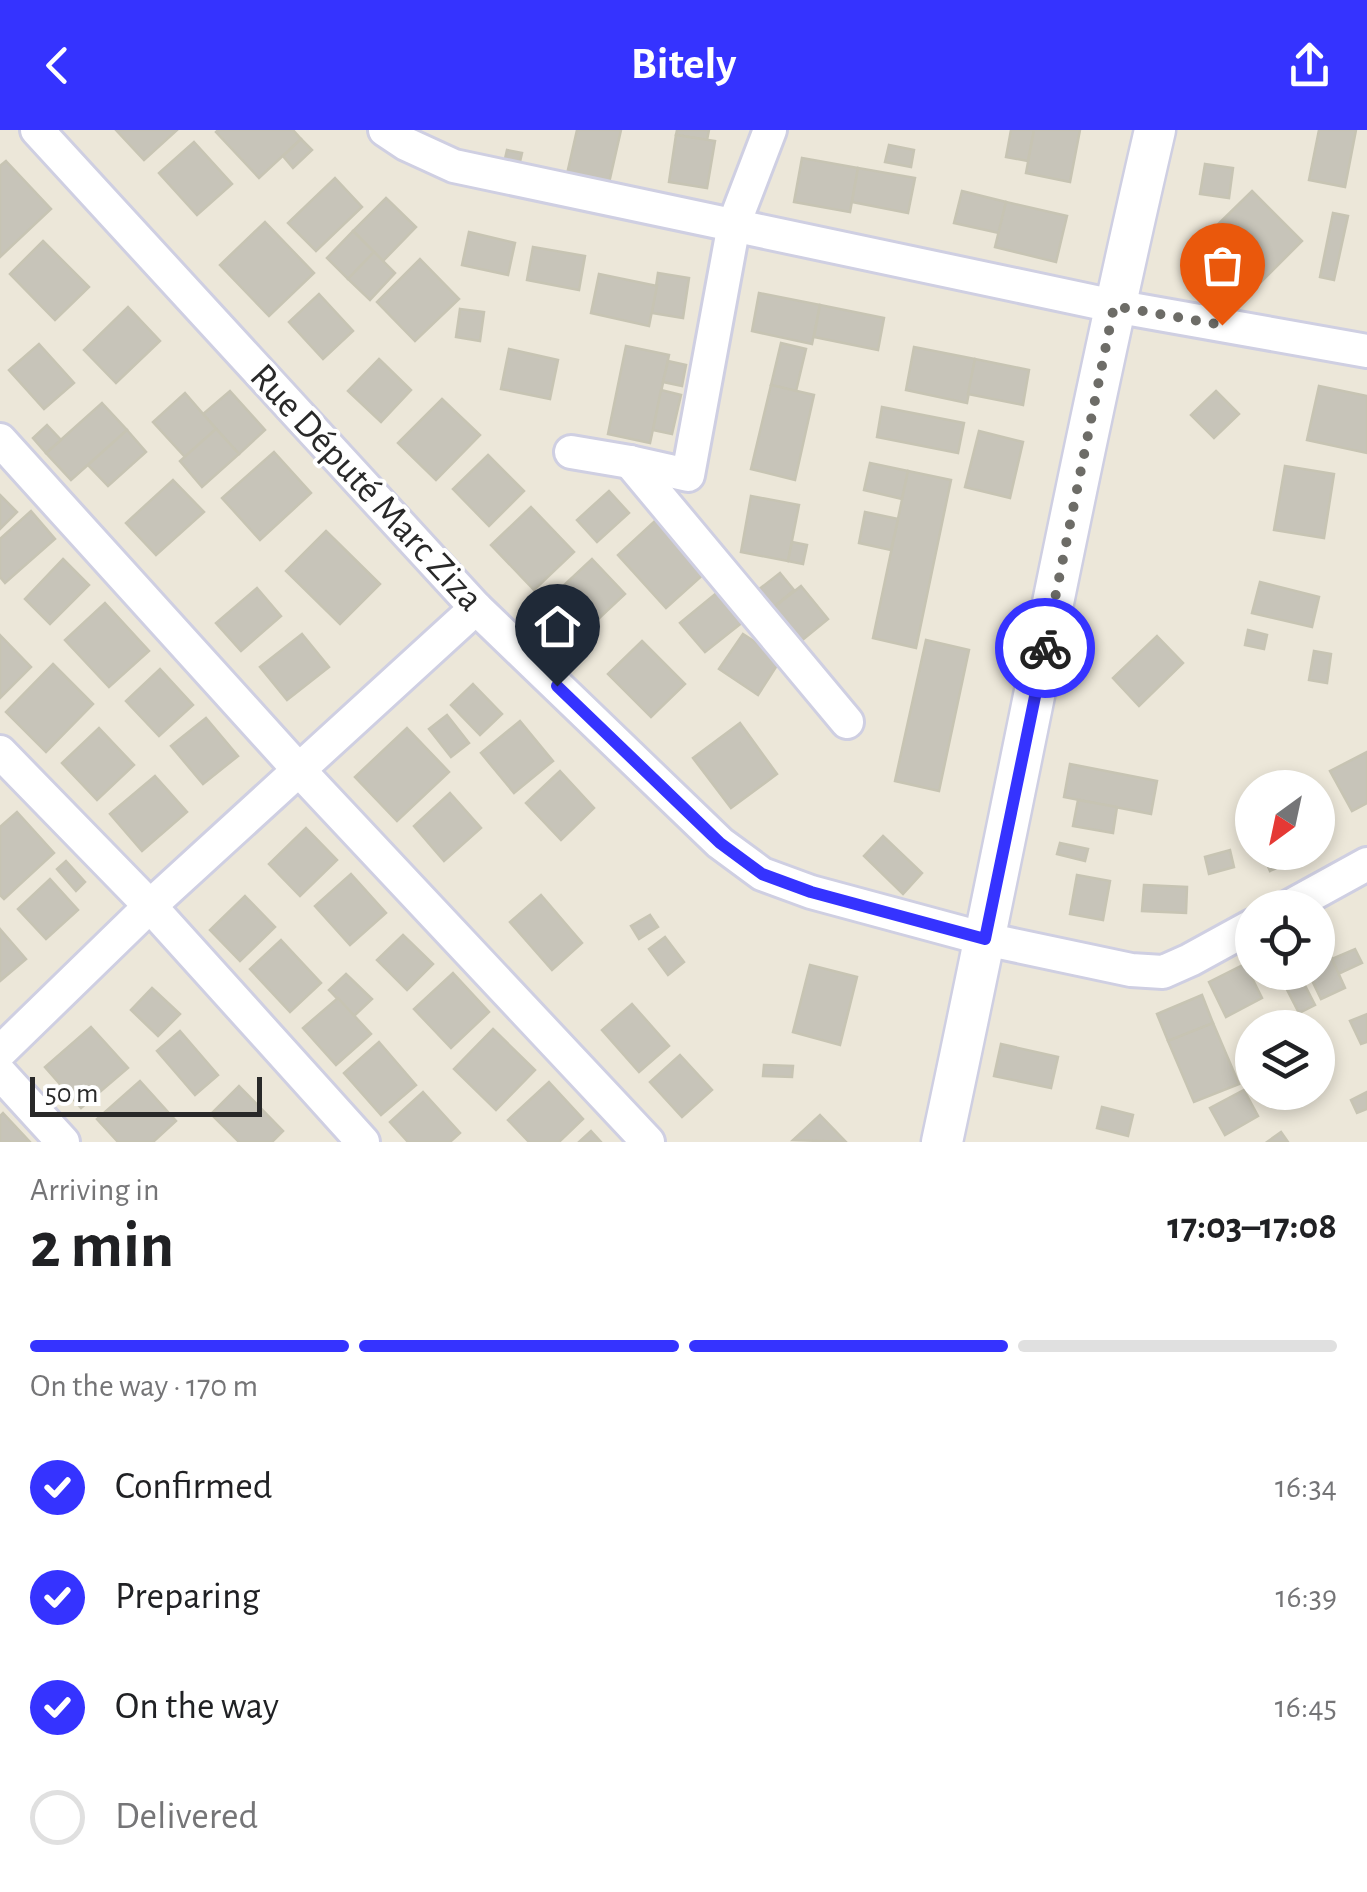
<!DOCTYPE html>
<html lang="en">
<head>
<meta charset="utf-8">
<style>
	:root { --surface:#fff; --page:#f6f6f6; --text:#202124; --muted:#757577; --line:#e0e0e0; --accent:#3533ff }
	body { margin:0; font-family:"Alegreya Sans",sans-serif; background:var(--page); color:var(--text); height:100vh; display:flex; flex-direction:column; font-size:38px; white-space:nowrap }
	* { box-sizing:border-box; margin:0 }
	p { font-size:32px; color:var(--muted) }
	.icon { flex:none; width:55px; height:55px; fill:none; stroke:currentColor; stroke-width:2; stroke-linecap:round; stroke-linejoin:round }
	.map { position:relative; height:1012px; overflow:hidden }
	.panel { display:flex; flex-direction:column; background:var(--surface); flex:1 }
	.panel>* { flex:none }
	.needle { width:65px; rotate:213deg }
	.fabs { position:absolute; left:1235px; top:640px; display:grid; gap:20px }
	.fabs a { display:grid; place-items:center; width:100px; height:100px; border-radius:50%; background:var(--surface); box-shadow:0 5px 15px #0003; font-size:50px }
	.scale { position:absolute; left:30px; bottom:25px; width:232px; box-sizing:border-box; padding-left:10px; border:5px solid #292929; border-top:0; font-size:28px; line-height:35px; white-space:nowrap; color:#292929; -webkit-text-stroke:8px #fff; paint-order:stroke }
	.pin { position:absolute; display:grid; place-items:center; width:85px; height:85px; color:#fff; margin:-102px -42px; border-radius:50% 50% 50% 0; rotate:-45deg; box-shadow:0 0 10px #0007 }
	.pin .icon { rotate:45deg }
	.courier { position:absolute; display:grid; place-items:center; width:100px; height:100px; margin:-50px; border:8px solid #3533ff; border-radius:50%; background:#fff; color:#222; box-shadow:0 2px 12px #0007 }
	.summary em { font-style:normal; font-weight:700 }
	.summary div { display:flex; flex-direction:column-reverse }
	.summary { display:flex; align-items:center; justify-content:space-between; height:170px; padding:0 30px }
	h1 { font-size:65px; font-weight:700; line-height:75px }
	.bar { display:grid; grid-template-columns:repeat(4,1fr); gap:15px 10px; align-content:center; height:120px; padding:0 30px }
	.bar i { height:12px; border-radius:8px; background:var(--line) }
	.bar .on { background:var(--accent) }
	.bar p { grid-column:span 4 }
	ol { padding:0 30px; list-style:none }
	li { display:flex; align-items:center; gap:30px; height:110px }
	li p { margin-inline-start:auto }
	li .icon { padding:10px; border-radius:50%; background:var(--accent); color:#fff; stroke-width:4 }
	li:last-child { color:var(--muted) }
	li i { width:55px; height:55px; border:5px solid var(--line); border-radius:50% }
	header { display:flex; justify-content:space-between; align-items:center; height:130px; padding:0 30px; background:var(--accent); color:#fff; font-size:45px; font-weight:700 }
	.map>svg:first-child { display:block }
</style>
</head>
<body>
<header><svg class="icon" aria-label="back" viewBox="0 0 24 24"><path d="M15 5l-7 7 7 7"/></svg>Bitely<svg class="icon" aria-label="share" viewBox="0 0 24 24"><path d="M12 15V3M7 8l5-5 5 5M5 13v7h14v-7"/></svg></header>
<div class="map">
<svg width="1367" height="1012" viewBox="0 0 1367 1012">
	<rect width="100%" height="100%" fill="#ece7d9"/>
	<!-- building -->
	<g fill="#c7c4b9" stroke="#c7c4b3" stroke-width="2.5">
		<path d="M116 0H177L144 30Z"/>
		<path d="M218 0H293L301 9 259 48 216 2Z"/>
		<path d="M577 0H621L609 53 567 44Z"/>
		<path d="M677 0H709L707 10 676 5Z"/>
		<path d="M1011 0H1034L1028 31 1006 27Z"/>
		<path d="M1034 0H1080L1070 52 1026 43Z"/>
		<path d="M1319 0H1356L1345 57 1309 50Z"/>
		<path d="M676 5 715 11 707 58 669 52Z"/>
		<path d="M301 9 312 20 293 38 283 26Z"/>
		<path d="M194 12 232 54 197 85 159 43Z"/>
		<path d="M889 15 914 20 911 37 885 32Z"/>
		<path d="M507 20 522 23 519 36 504 33Z"/>
		<path d="M802 28 858 38 850 82 794 72Z"/>
		<path d="M6 31 51 79 0 127V36Z"/>
		<path d="M1205 34 1233 38 1229 68 1200 64Z"/>
		<path d="M858 38 915 48 908 83 852 72Z"/>
		<path d="M335 48 362 77 316 121 288 93Z"/>
		<path d="M962 61 1006 72 999 103 954 93Z"/>
		<path d="M1252 61 1302 111 1258 155 1208 104Z"/>
		<path d="M386 68 416 97 383 131 353 101Z"/>
		<path d="M1006 72 1067 86 1056 132 995 117Z"/>
		<path d="M1333 83 1348 86 1334 150 1320 147Z"/>
		<path d="M265 92 314 143 269 186 220 135Z"/>
		<path d="M353 101 374 122 348 149 327 128Z"/>
		<path d="M469 102 515 113 508 145 462 135Z"/>
		<path d="M43 111 89 157 55 190 10 144Z"/>
		<path d="M533 117 585 126 579 160 527 150Z"/>
		<path d="M374 122 395 143 370 170 348 149Z"/>
		<path d="M420 129 459 169 415 211 377 172Z"/>
		<path d="M658 143 689 148 683 188 652 183Z"/>
		<path d="M599 144 657 156 649 196 591 183Z"/>
		<path d="M759 163 820 175 812 214 752 201Z"/>
		<path d="M319 164 353 201 323 229 289 192Z"/>
		<path d="M820 175 884 188 878 220 814 207Z"/>
		<path d="M128 177 160 211 116 253 84 220Z"/>
		<path d="M460 179 484 182 480 211 456 207Z"/>
		<path d="M781 213 806 219 796 261 771 255Z"/>
		<path d="M39 214 74 253 44 279 9 240Z"/>
		<path d="M626 216 669 225 650 313 608 304Z"/>
		<path d="M914 217 975 229 967 273 906 260Z"/>
		<path d="M509 219 558 230 550 269 501 259Z"/>
		<path d="M379 229 411 260 381 292 348 261Z"/>
		<path d="M975 229 1029 240 1023 275 968 264Z"/>
		<path d="M668 231 686 235 682 256 663 252Z"/>
		<path d="M771 255 814 265 795 350 751 339Z"/>
		<path d="M1319 256 1367 266V323L1307 310Z"/>
		<path d="M661 260 681 265 672 304 653 300Z"/>
		<path d="M230 261 265 300 239 324 203 284Z"/>
		<path d="M1216 261 1239 284 1214 308 1191 285Z"/>
		<path d="M185 263 216 299 185 327 153 292Z"/>
		<path d="M442 269 480 305 436 350 398 313Z"/>
		<path d="M102 273 127 300 71 350 46 323Z"/>
		<path d="M882 277 964 293 958 323 877 307Z"/>
		<path d="M47 295 61 310 46 323 33 308Z"/>
		<path d="M216 299 239 324 202 357 180 331Z"/>
		<path d="M127 300 146 322 108 356 88 335Z"/>
		<path d="M979 301 1023 312 1010 368 965 357Z"/>
		<path d="M274 322 311 363 260 410 222 368Z"/>
		<path d="M488 325 524 361 489 396 453 359Z"/>
		<path d="M870 333 908 341 902 369 864 360Z"/>
		<path d="M1285 336 1334 344 1324 408 1274 400Z"/>
		<path d="M908 341 951 350 916 518 873 508Z"/>
		<path d="M173 350 204 382 156 425 126 393Z"/>
		<path d="M609 361 629 383 597 412 577 390Z"/>
		<path d="M0 365 17 382 0 399Z"/>
		<path d="M751 366 799 375 788 431 741 422Z"/>
		<path d="M531 377 574 422 534 460 491 415Z"/>
		<path d="M31 381 55 409 5 453 0 447V409Z"/>
		<path d="M865 382 898 389 891 420 859 413Z"/>
		<path d="M656 390 705 443 666 478 618 425Z"/>
		<path d="M326 401 380 454 340 494 286 441Z"/>
		<path d="M792 412 807 415 803 434 788 431Z"/>
		<path d="M63 429 89 455 50 494 25 469Z"/>
		<path d="M592 429 625 464 579 507 546 472Z"/>
		<path d="M780 443 794 460 768 482 753 464Z"/>
		<path d="M1260 452 1319 467 1312 497 1252 483Z"/>
		<path d="M801 456 828 489 795 516 768 482Z"/>
		<path d="M257 458 281 486 241 521 216 493Z"/>
		<path d="M719 461 744 491 705 522 680 493Z"/>
		<path d="M105 473 149 521 109 557 65 510Z"/>
		<path d="M1248 500 1267 505 1264 519 1245 515Z"/>
		<path d="M302 504 329 537 287 570 260 537Z"/>
		<path d="M743 504 781 529 758 565 719 539Z"/>
		<path d="M0 505 31 537 0 568Z"/>
		<path d="M1157 506 1183 533 1139 576 1113 548Z"/>
		<path d="M926 510 969 520 939 661 895 651Z"/>
		<path d="M642 511 685 554 651 587 608 544Z"/>
		<path d="M1314 521 1331 524 1327 553 1309 550Z"/>
		<path d="M53 534 93 574 46 622 6 582Z"/>
		<path d="M160 539 193 575 159 606 126 571Z"/>
		<path d="M473 554 502 584 480 605 451 575Z"/>
		<path d="M447 585 469 613 451 627 429 599Z"/>
		<path d="M206 588 238 626 203 654 171 616Z"/>
		<path d="M520 591 553 631 514 663 481 623Z"/>
		<path d="M740 593 777 644 731 678 693 628Z"/>
		<path d="M99 598 134 635 97 670 62 633Z"/>
		<path d="M407 598 449 642 397 691 355 647Z"/>
		<path d="M1367 622V673L1352 681 1330 641Z"/>
		<path d="M1070 634 1157 651 1151 684 1064 667Z"/>
		<path d="M560 641 594 678 561 710 526 673Z"/>
		<path d="M155 646 187 682 142 721 110 684Z"/>
		<path d="M450 663 481 698 444 731 414 696Z"/>
		<path d="M1078 670 1117 677 1113 703 1073 696Z"/>
		<path d="M17 682 54 723 4 769 0 765V697Z"/>
		<path d="M306 698 337 730 300 766 269 734Z"/>
		<path d="M883 706 922 743 903 764 864 726Z"/>
		<path d="M1060 713 1088 719 1085 731 1057 724Z"/>
		<path d="M1230 720 1234 737 1209 744 1205 727Z"/>
		<path d="M1274 722H1290L1293 731 1270 741 1264 727Z"/>
		<path d="M66 731 85 752 76 761 57 739Z"/>
		<path d="M351 744 386 783 350 815 315 776Z"/>
		<path d="M1077 745 1110 751 1103 790 1070 784Z"/>
		<path d="M50 749 78 780 46 809 18 779Z"/>
		<path d="M1144 755 1187 757 1186 783 1142 781Z"/>
		<path d="M541 765 582 813 552 840 510 792Z"/>
		<path d="M245 766 275 797 240 831 210 800Z"/>
		<path d="M650 785 658 797 639 809 631 796Z"/>
		<path d="M0 799 26 829 0 851Z"/>
		<path d="M1320 803 1332 829 1318 836V804Z"/>
		<path d="M403 805 433 834 407 860 377 830Z"/>
		<path d="M665 807 684 832 668 845 649 819Z"/>
		<path d="M281 810 321 853 290 882 250 839Z"/>
		<path d="M1355 819 1362 833 1338 844 1332 829Z"/>
		<path d="M1332 829 1345 858 1321 869 1308 842H1318V836Z"/>
		<path d="M1245 834 1262 868 1226 887 1209 852Z"/>
		<path d="M810 835 857 847 840 915 793 902Z"/>
		<path d="M1278 842H1298L1315 875 1299 883Z"/>
		<path d="M453 843 489 882 451 918 414 879Z"/>
		<path d="M346 844 372 869 354 886 329 860Z"/>
		<path d="M152 858 180 884 158 906 131 880Z"/>
		<path d="M1202 865 1213 893 1168 911 1157 884Z"/>
		<path d="M338 868 371 904 336 935 303 898Z"/>
		<path d="M632 874 669 916 639 942 602 900Z"/>
		<path d="M1367 884V912L1361 914 1350 891Z"/>
		<path d="M1213 893 1239 954 1194 972 1168 911Z"/>
		<path d="M91 897 128 938 81 978 45 937Z"/>
		<path d="M493 899 535 940 496 980 454 939Z"/>
		<path d="M180 901 218 945 195 965 157 921Z"/>
		<path d="M379 912 416 955 381 985 344 943Z"/>
		<path d="M1001 914 1058 927 1051 958 994 946Z"/>
		<path d="M680 925 712 960 682 987 650 952Z"/>
		<path d="M764 935 793 936 792 947 763 946Z"/>
		<path d="M140 951 176 991 153 1012H118L97 989Z"/>
		<path d="M549 952 583 989 559 1012H529L508 990Z"/>
		<path d="M239 956 283 1001 272 1012H239L211 984Z"/>
		<path d="M1244 960 1258 986 1225 1005 1210 978Z"/>
		<path d="M423 962 460 1003 450 1012H408L390 992Z"/>
		<path d="M1367 962V979L1357 983 1351 970Z"/>
		<path d="M1102 977 1133 985 1128 1006 1097 998Z"/>
		<path d="M3 983 30 1012H0V986Z"/>
		<path d="M820 985 846 1012 793 1010Z"/>
		<path d="M591 1001 601 1012H579Z"/>
		<path d="M1281 1002 1288 1012H1267Z"/>
	</g>
	<g fill="none" stroke-linecap="round" stroke-linejoin="round">
		<!-- minor casing -->
		<g stroke="#cfcfe2" stroke-width="38">
			<g id="minor">
				<path d="M37 0 476 478 720 713 762 744 811 762 985 809 1131 840 1163 842 1190 830 1252 796"/>
				<path d="M385 0 406 14 454 36 1114 176 1367 221"/>
				<path d="M0 310 298 639 648 1012"/>
				<path d="M571 322 630 332 688 345 734 94 770 0"/>
				<path d="M630 332 847 592"/>
				<path d="M0 622 150 776 363 1012"/>
				<path d="M1287 778 1367 734"/>
				<path d="M0 922 150 776 476 478"/>
				<path d="M0 943 63 1012"/>
			</g>
		</g>
		<!-- tertiary casing -->
		<g stroke="#cfcfe2" stroke-width="45">
			<path id="tertiary" d="M942 1012C1014 675 1077 336 1155 0"/>
		</g>
		<!-- minor -->
		<use href="#minor" stroke="#fff" stroke-width="32"/>
		<!-- tertiary -->
		<use href="#tertiary" stroke="#fff" stroke-width="40"/>
	</g>
	<g fill="none" stroke-linecap="round" stroke-linejoin="round">
		<!-- done -->
		<path stroke="#6d6c67" stroke-width="10" stroke-dasharray="0 18" d="M1045 518 1114 176 1222 195"/>
		<!-- route -->
		<path stroke="#3533ff" stroke-width="12" d="M557 556 720 713 762 744 811 762 985 809 1045 518"/>
	</g>
	<g text-anchor="middle" dominant-baseline="central" stroke-width="8" stroke-linejoin="round" paint-order="stroke">
		<!-- street labels -->
		<g font-size="38" fill="#292929" stroke="#fff">
			<text transform="translate(366 358) rotate(47)">Rue Député Marc Ziza</text>
		</g>
	</g>
</svg>
<div class="fabs">
<a><svg class="needle" viewBox="-14 -14 28 28"><path d="M0-13l5 13h-10z" fill="#e53935"/><path d="M0 13l5-13h-10z" fill="#757577"/></svg></a>
<a><svg class="icon" aria-label="locate" viewBox="0 0 24 24"><circle cx="12" cy="12" r="6"/><path d="M12 2v4M12 18v4M2 12h4M18 12h4"/></svg></a>
<a><svg class="icon" aria-label="layers" viewBox="0 0 24 24"><path d="M12 4l9 5-9 5-9-5zM3 14l9 5 9-5"/></svg></a>
</div>
<div class="scale">50 m</div>
<div class="pin" style="left:1222px;top:195px;background:#ea580c"><svg class="icon" aria-label="bag" viewBox="0 0 24 24"><path d="M5 8h14l-1 12H6zM9 8a3 3 0 0 1 6 0"/></svg></div>
<div class="pin" style="left:557px;top:556px;background:#1f2937"><svg class="icon" aria-label="home" viewBox="0 0 24 24"><path d="M3 11l9-7 9 7M6 9v11h12V9"/></svg></div>
<div class="courier" style="left:1045px;top:518px"><svg class="icon" aria-label="bike" viewBox="0 0 24 24"><circle cx="6" cy="16" r="4"/><circle cx="18" cy="16" r="4"/><path d="M6 16l4-8h5l3 8M10 8l3 8H6M13 5h3"/></svg></div>
</div>
<section class="panel">
<div class="summary"><div><h1>2 min</h1><p>Arriving in</p></div><em>17:03–17:08</em></div>
<div class="bar"><i class="on"></i><i class="on"></i><i class="on"></i><i></i><p>On the way · 170 m</p></div>
<ol>
<li><svg class="icon" aria-label="check" viewBox="0 0 24 24"><path d="M5 12l5 5 9-10"/></svg>Confirmed<p>16:34</p></li>
<li><svg class="icon" aria-label="check" viewBox="0 0 24 24"><path d="M5 12l5 5 9-10"/></svg>Preparing<p>16:39</p></li>
<li><svg class="icon" aria-label="check" viewBox="0 0 24 24"><path d="M5 12l5 5 9-10"/></svg>On the way<p>16:45</p></li>
<li><i></i>Delivered</li>
</ol>
</section>
</body>
</html>
